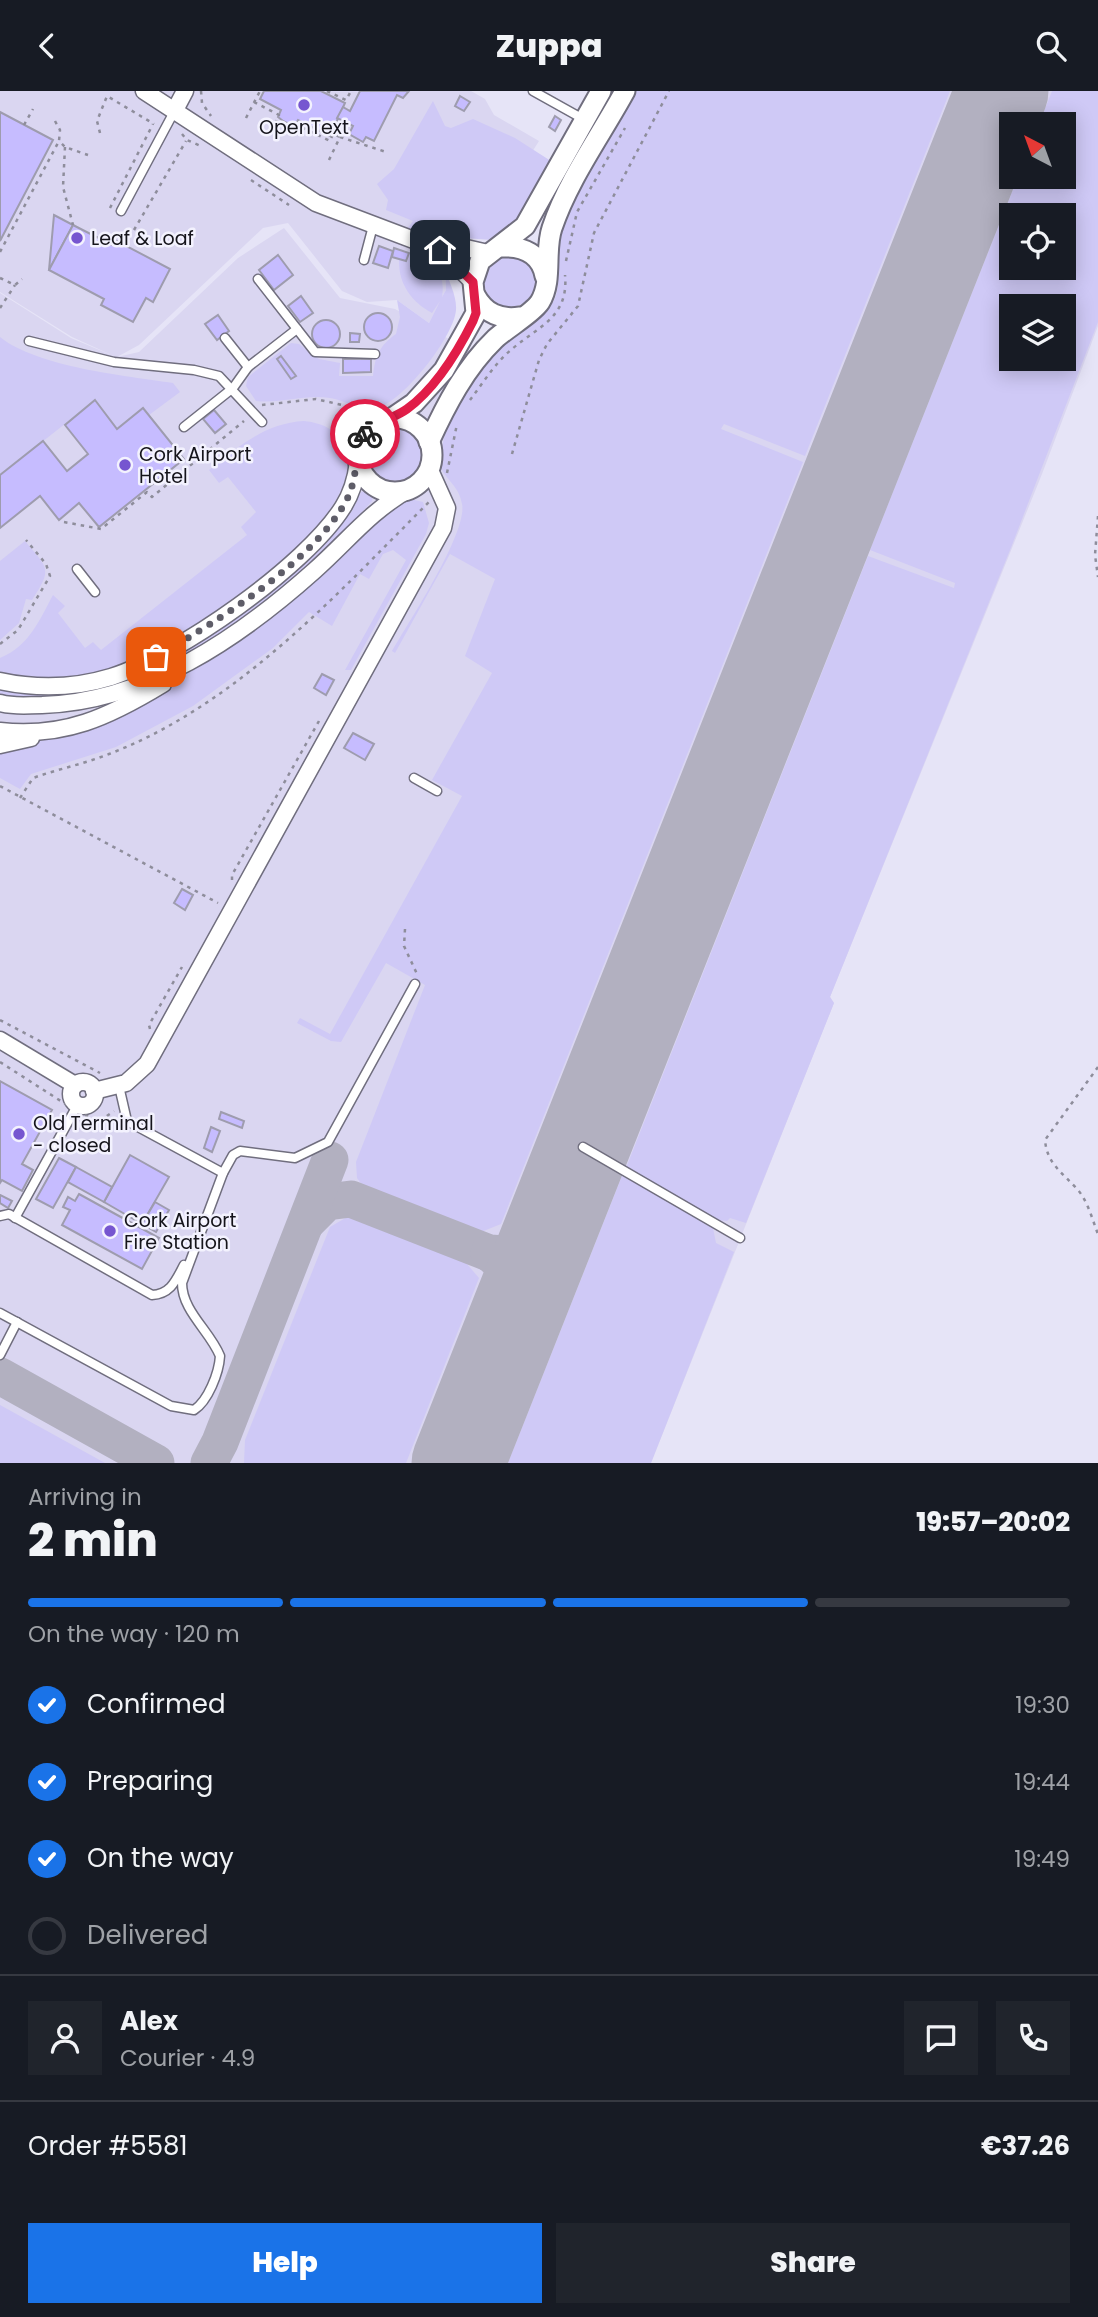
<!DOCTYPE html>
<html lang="en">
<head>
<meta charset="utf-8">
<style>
	:root { --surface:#171b24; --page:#20242c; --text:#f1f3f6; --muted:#9ea1a6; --line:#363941; --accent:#1a73e8 }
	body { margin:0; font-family:Poppins,sans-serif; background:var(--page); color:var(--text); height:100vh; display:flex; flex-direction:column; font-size:26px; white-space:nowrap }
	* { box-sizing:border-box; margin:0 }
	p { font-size:23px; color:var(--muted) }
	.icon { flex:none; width:38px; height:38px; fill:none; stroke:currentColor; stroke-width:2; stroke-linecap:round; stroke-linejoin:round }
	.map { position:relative; height:1372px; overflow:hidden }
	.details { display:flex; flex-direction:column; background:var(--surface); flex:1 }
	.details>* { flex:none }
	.needle { width:46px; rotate:319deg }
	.fabs { position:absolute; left:999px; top:21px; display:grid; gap:14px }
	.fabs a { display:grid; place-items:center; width:77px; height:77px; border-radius:0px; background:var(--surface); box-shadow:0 4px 18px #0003; font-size:35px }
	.pin { position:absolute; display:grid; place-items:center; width:60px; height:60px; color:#fff; margin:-30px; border-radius:14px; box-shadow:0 4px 10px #0006 }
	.courier { position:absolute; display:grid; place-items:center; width:70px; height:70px; margin:-35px; border:5px solid #e11d48; border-radius:50%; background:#fff; color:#222; box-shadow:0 2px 9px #0007 }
	.head em { font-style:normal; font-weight:800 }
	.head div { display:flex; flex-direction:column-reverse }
	.head { display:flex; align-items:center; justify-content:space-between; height:119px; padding:0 28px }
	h1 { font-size:46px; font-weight:800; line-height:52px }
	.bar { display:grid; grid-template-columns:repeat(4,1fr); gap:10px 7px; align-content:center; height:84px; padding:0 28px }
	.bar i { height:9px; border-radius:5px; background:var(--line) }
	.bar .on { background:var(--accent) }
	.bar p { grid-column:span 4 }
	.line { display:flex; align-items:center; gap:18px; padding:0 28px; border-top:2px solid var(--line) }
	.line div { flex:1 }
	.round { display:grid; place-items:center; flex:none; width:74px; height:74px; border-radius:0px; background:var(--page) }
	ol { padding:0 28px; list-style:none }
	li { display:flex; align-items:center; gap:21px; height:77px }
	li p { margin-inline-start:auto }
	li .icon { padding:7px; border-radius:50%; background:var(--accent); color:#fff; stroke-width:4 }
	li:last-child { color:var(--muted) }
	li i { width:38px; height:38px; border:4px solid var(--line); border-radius:50% }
	.action { display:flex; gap:14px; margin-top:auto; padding:14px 28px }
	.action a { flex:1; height:80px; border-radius:0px; background:var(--accent); color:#fff; font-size:28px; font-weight:800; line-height:80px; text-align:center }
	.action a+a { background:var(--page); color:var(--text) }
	header { display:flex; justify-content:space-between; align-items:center; height:91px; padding:0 28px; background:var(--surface); font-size:32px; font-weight:800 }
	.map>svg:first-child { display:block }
</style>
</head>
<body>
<header><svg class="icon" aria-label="back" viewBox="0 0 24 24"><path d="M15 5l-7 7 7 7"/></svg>Zuppa<svg class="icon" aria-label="search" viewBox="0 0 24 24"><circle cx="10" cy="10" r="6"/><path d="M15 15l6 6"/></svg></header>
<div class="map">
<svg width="1098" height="1372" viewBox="0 0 1098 1372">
	<rect width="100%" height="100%" fill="#e6e4f7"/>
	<!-- built -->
	<path fill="#dad6f1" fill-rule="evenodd" d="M0 0H471L485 8 494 24 539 50 494 121 461 139 445 178 446 199 429 232 397 209 367 211 342 200 288 132 263 137 139 254 117 266 139 261 238 167 284 137 340 207 395 218 578 320 727 0H1098V235L1042 383 830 906 834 912 651 1372H0V202L71 247 116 266 72 246 0 201ZM1012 33H1064V86H1012ZM1012 124H1064V177H1012ZM1012 215H1064V268H1012Z"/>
	<!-- green -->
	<g fill="#cfc9f6" fill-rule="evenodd">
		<path d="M635 0H950L805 365 724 333 721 338 803 371 501 1133 476 1143 365 1098 357 1087 356 1071 425 894 386 872 341 951 331 950 297 932 300 927 330 943 462 705 432 689 492 582 465 565 495 488 450 463 395 562 392 560C408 532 468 441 462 413 459 395 447 390 441 377 439 333 470 279 503 251 520 237 541 230 553 211 563 194 554 167 559 148 569 106 613 40 635 0Z"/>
		<path d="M1052 0H1098V231L1012 454 830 906 834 912 746 1132 730 1127 727 1130 716 1129 626 1077 868 465 954 497 955 492 870 459 1018 86H1064V33H1039ZM1012 124H1064V177H1012ZM1012 215H1064V268H1012Z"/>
		<path d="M433 10 445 35 451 37 473 28 515 47 554 72 528 118 492 149 450 146 408 137 413 130 386 119 388 109 377 93 394 78Z"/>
		<path d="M409 162C433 168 446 180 442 206L446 199 445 178C449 191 457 205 456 219 454 245 406 306 382 315 364 322 347 310 330 307 304 303 281 313 256 310L246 295 248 286 291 252 299 253 319 268 340 272 339 285H373C375 265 380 254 396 243L400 226 397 209 429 232 440 210 432 222C411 211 398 192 399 168L406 170Z"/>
		<circle cx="510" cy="190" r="26"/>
		<path d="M0 246C37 276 127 285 173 292L180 301 149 324 117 338 94 310 0 384Z"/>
		<path d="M304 330C324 332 343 341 347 363 362 440 165 563 100 581 68 590 32 590 0 581V567C29 555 39 530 53 504L65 515 58 522 85 557 93 551 101 559 247 444 241 436 256 421 228 386 219 392 209 379C238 356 265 332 304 330Z"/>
		<circle cx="395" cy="364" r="26"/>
		<path d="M366 400 373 404 372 410C282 510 144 630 0 604V597L66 602 99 598 134 585 304 470 352 420 361 401Z"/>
		<path d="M410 408 423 411 429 432 426 443 351 579H345L406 469 393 459 383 463 369 488 360 483 332 535 309 521 273 557 193 615 116 656 31 683 20 698 0 687V663L79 638 141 612 242 547 376 430Z"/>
		<path d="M25 450C48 478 53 477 32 509L26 508 19 532 0 549V470Z"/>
		<path d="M622 1085 707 1132 713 1137 716 1152 734 1161 651 1372H508Z"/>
		<path d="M354 1122 461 1166 479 1187 406 1372H244L245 1349 330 1136Z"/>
		<path d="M0 1314 105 1372H0Z"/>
	</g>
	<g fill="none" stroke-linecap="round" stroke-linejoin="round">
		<!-- taxiway -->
		<g stroke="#b2b0c0" stroke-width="37">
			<path d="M306 1132 327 1111 351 1108 489 1162C520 1165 536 1155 554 1130"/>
			<path d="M489 1162C513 1179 518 1197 516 1225"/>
			<path d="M0 1285 156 1372"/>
			<path d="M209 1372 220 1351 330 1069"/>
		</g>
		<!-- runway -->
		<path stroke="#b2b0c0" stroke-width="93" d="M458 1372 1002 0"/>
	</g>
	<!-- building -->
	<g fill="#c6bcff" stroke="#9e9cae" stroke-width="2">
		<path d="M264 0H321L345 12 330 45 298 29 294 36 283 30 278 26 281 19 260 8Z"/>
		<path d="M360 0H409L403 7 397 4 374 50 366 46 363 51 349 43 353 35 337 27 343 16 350 20Z"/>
		<path d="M460 5 470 11 464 20 455 15Z"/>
		<path d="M0 21 53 49 0 150Z"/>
		<path d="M555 25 561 29 555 40 549 36Z"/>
		<path d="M54 124 73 134 49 179Z"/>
		<path d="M73 134 112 154 115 149 170 178 153 211 146 207 133 231 101 214 104 208 49 179Z"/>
		<path d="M379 155 393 160 388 177 373 172Z"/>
		<path d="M394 157 409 162 406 170 392 166Z"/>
		<path d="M278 164 293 184 274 199 259 179Z"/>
		<path d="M301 205 313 222 300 231 288 215Z"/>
		<circle cx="378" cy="236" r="14"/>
		<path d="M218 224 229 240 217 249 205 233Z"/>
		<circle cx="326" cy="243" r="14"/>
		<path d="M350 242 360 243 359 251H350Z"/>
		<path d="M281 265 296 285 291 288 277 268Z"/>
		<path d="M343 268H371V281L343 282Z"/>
		<path d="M95 309 117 338 143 317 184 368 99 436 79 412 59 429 40 405 0 437V384L43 350 67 380 88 363 65 334Z"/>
		<path d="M214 319 226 333 215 342 203 328Z"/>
		<path d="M322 583 334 589 326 604 314 597Z"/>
		<path d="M353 642 374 653 365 669 344 657Z"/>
		<path d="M182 798 193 804 185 819 174 812Z"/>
		<path d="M0 990 52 1019 22 1073 33 1079 22 1100 2 1089 0 1092Z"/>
		<path d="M221 1021 244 1030 242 1037 219 1028Z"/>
		<path d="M211 1036 220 1040 212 1061 204 1057Z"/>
		<path d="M130 1064 169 1086 142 1133 104 1111Z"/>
		<path d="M59 1067 76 1076 53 1117 36 1108Z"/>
		<path d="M76 1076 112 1096 104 1111 68 1091Z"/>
		<path d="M79 1103 159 1147 142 1178 62 1134 70 1119 63 1116 68 1106 75 1110Z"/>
		<path d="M0 1104 12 1110 8 1117 0 1112Z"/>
		<path d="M155 1111 169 1119 156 1141 142 1133Z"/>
	</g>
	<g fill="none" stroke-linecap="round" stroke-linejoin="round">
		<!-- service casing -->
		<g stroke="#706e7e" stroke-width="11">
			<g id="service">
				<path d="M533 0 585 29"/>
				<path d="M121 120 175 19"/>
				<path d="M364 169 373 135"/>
				<path d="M258 188 315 261 375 263"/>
				<path d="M225 247 248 276 297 238"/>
				<path d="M29 250 114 271 194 279 219 285 262 331"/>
				<path d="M184 336 233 297 248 276"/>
				<path d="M77 478 95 501"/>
				<path d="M414 687 437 700"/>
				<path d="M583 1056 740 1147"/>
				<path d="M223 1082 233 1064 240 1060 295 1067 328 1051 415 893"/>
				<path d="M0 1125 9 1123 152 1204C171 1203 176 1189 184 1174"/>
				<path d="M15 1127 78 1013"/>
				<path d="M0 1222 171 1315 194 1319C208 1310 219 1282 220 1265 210 1240 182 1220 182 1192L223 1082 127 1030 119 995"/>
				<path d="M0 1264 17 1231"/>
			</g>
		</g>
		<!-- minor casing -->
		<g stroke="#706e7e" stroke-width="19">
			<g id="minor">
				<path d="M144 0 316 112 440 159"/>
				<path d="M175 19 185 0"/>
				<path d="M440 159 453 154 488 162"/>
				<path d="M440 159 473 191"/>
				<path d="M0 590C37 598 75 597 111 586 178 565 306 475 343 416 352 402 356 388 358 371"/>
				<path d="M0 612C14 616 28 614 42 614 146 611 239 547 314 480 349 449 369 421 411 397"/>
				<path d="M0 640C64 647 109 626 163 593"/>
				<path d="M0 654 31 647"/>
				<path d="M0 949 75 994"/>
				<circle cx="83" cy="1003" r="12"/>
				<path d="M94 1000 126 992 147 973 443 437 447 417 429 377"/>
			</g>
		</g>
		<!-- tertiary casing -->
		<g stroke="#706e7e" stroke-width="23">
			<g id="tertiary">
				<path d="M502 156C523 155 541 163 545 185"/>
				<path d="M475 204C485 222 499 229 520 226"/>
				<path d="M392 327 414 312 444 279 476 222 473 191 480 170 525 135 601 0"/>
				<circle cx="395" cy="364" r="37"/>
				<path d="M429 351C446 314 465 277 495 248 507 237 533 222 540 211 553 190 544 160 552 137 568 89 601 44 625 0"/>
			</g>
		</g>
		<!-- path -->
		<g stroke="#8e8d9b" stroke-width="2.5" stroke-dasharray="3.5 5" stroke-linecap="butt">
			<path d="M201 0 202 12 211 25"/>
			<path d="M327 0 346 9 351 0"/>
			<path d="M254 11 279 24 276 30 294 40 297 34 330 50 333 43 340 46 347 32"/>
			<path d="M246 27 260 0"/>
			<path d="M55 30 60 39 59 50 65 56 88 64"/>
			<path d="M24 34 33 18"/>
			<path d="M100 42 97 30 107 5 154 33"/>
			<path d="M182 43 187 49 203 56"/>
			<path d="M65 56 63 96 73 134"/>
			<path d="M329 69 340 46 386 61"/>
			<path d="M251 89 289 114"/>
			<path d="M110 117 153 33"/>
			<path d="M423 135 448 140"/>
			<path d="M134 139 186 50"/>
			<path d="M0 161 59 50"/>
			<path d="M566 170 577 121 625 37"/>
			<path d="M0 187 15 194 22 188"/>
			<path d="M0 217 15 194"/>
			<path d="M470 309C483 292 495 272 512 258 539 235 569 226 565 184"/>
			<path d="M262 314 316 308 368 320 378 319"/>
			<path d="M512 363 539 269 547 253 578 215 594 142 669 0"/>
			<path d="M447 382 457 333"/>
			<path d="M1098 425 1095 464 1098 486"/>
			<path d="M64 431 101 438 147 401 152 406 244 330"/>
			<path d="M0 553 18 539 50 485 46 473 26 449"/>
			<path d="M0 695 218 812"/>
			<path d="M20 707 33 687C58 678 84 673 109 663 237 614 335 505 429 411"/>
			<path d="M232 789V784L319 630"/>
			<path d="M405 838 404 855 417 883"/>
			<path d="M0 929 100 982"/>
			<path d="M150 938 149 934 182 876"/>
			<path d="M0 971 67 1014"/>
			<path d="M1098 976 1045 1049C1047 1073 1062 1081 1077 1098 1088 1110 1092 1128 1098 1143"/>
			<path d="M85 1024 98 1031 114 1020"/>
		</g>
		<!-- service -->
		<use href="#service" stroke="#fff" stroke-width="8"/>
		<!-- minor -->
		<use href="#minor" stroke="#fff" stroke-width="16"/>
		<!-- tertiary -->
		<use href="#tertiary" stroke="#fff" stroke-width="19"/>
	</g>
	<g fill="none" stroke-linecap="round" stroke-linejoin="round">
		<!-- done -->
		<path stroke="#5e5d68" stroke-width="7" stroke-dasharray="0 12.6" d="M156 566C216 531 313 471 346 410 358 388 354 364 365 343"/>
		<!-- route -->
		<path stroke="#e11d48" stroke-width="9" d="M365 343C377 330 393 328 407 318 436 297 457 262 473 230L476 222 473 191 440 159"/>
	</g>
	<!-- markers -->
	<g fill="#7656d0" stroke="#f3f2fe" stroke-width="2.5">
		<circle cx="304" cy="14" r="7"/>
		<circle cx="77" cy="147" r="7"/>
		<circle cx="125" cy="374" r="7"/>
		<circle cx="19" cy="1043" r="7"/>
		<circle cx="110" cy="1140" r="7"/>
	</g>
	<g text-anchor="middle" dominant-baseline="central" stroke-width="5" stroke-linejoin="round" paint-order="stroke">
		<!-- poi labels -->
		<g font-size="19" fill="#15141b" stroke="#f3f2fe" text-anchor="start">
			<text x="304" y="36" text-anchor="middle">OpenText</text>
			<text x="91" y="147">Leaf &amp; Loaf</text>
			<text x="139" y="363">Cork Airport<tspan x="139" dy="22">Hotel</tspan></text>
			<text x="33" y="1032">Old Terminal<tspan x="33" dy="22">- closed</tspan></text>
			<text x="124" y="1129">Cork Airport<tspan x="124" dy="22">Fire Station</tspan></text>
		</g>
	</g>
</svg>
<div class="fabs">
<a><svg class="needle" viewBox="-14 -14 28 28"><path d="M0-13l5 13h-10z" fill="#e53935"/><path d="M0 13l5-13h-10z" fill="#9ea1a6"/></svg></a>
<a><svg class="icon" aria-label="locate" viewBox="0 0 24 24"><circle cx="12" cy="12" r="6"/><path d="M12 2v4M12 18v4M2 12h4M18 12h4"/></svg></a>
<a><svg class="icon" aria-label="layers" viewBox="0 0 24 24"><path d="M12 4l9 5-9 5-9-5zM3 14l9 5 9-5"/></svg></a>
</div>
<div class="pin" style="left:156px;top:566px;background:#ea580c"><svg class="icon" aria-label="bag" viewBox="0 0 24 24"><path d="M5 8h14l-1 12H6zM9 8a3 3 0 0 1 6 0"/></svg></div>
<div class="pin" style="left:440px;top:159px;background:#1f2937"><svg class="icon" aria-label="home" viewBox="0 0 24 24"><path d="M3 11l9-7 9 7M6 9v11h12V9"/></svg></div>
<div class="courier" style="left:365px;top:343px"><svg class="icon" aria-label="bike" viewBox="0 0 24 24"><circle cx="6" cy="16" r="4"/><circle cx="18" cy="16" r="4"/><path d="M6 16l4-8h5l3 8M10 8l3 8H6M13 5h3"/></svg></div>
</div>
<section class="details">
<div class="head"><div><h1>2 min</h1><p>Arriving in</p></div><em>19:57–20:02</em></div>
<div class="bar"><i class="on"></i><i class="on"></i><i class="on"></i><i></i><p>On the way · 120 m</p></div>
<ol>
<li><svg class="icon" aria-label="check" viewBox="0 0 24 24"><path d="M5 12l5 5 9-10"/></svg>Confirmed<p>19:30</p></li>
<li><svg class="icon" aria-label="check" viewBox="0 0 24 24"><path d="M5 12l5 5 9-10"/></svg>Preparing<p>19:44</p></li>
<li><svg class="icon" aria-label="check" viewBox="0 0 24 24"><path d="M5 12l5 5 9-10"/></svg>On the way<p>19:49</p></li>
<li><i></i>Delivered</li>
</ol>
<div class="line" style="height:126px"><a class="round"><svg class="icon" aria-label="person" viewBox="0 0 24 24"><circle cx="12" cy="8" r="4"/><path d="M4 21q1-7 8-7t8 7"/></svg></a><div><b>Alex</b><p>Courier · 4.9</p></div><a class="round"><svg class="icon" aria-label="chat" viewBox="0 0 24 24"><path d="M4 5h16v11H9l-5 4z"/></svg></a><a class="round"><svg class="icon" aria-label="phone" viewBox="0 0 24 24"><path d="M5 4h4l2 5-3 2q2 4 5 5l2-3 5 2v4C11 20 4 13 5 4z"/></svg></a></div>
<div class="line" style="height:91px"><div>Order #5581</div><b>€37.26</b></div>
<div class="action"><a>Help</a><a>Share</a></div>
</section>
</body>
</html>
